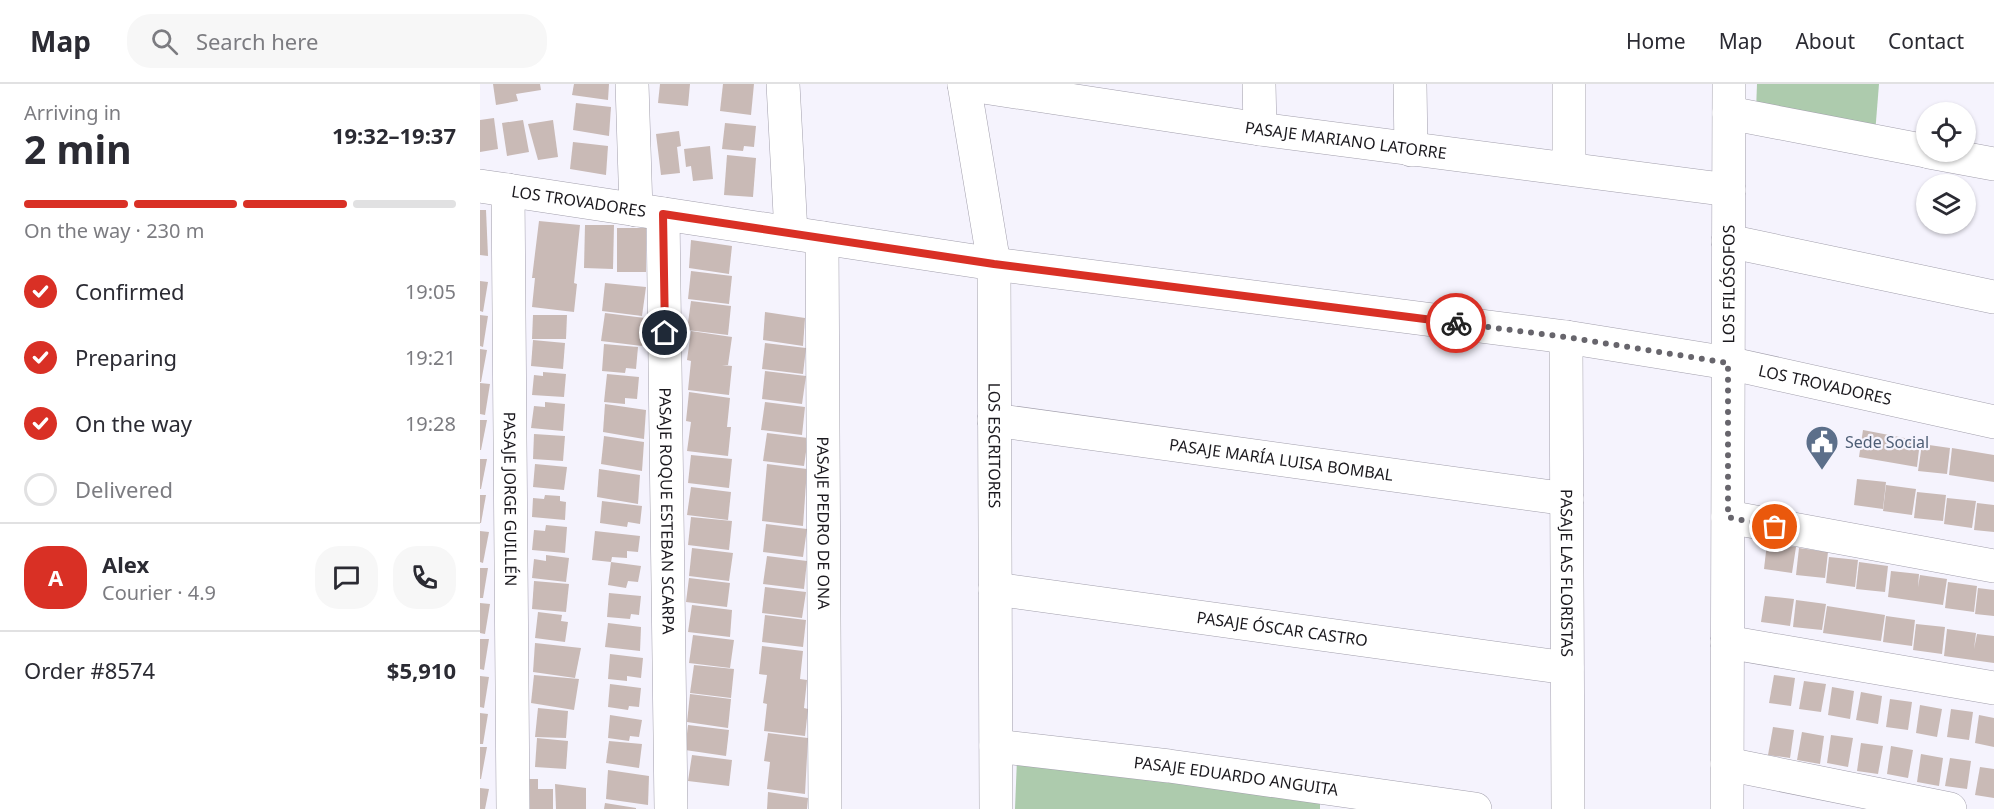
<!DOCTYPE html>
<html lang="en">
<head>
<meta charset="utf-8">
<style>
	:root { --surface:#fff; --page:#f7f7f7; --text:#2b2b33; --muted:#7c7c81; --line:#e1e1e2; --accent:#d93025 }
	body { margin:0; font-family:"Noto Sans",sans-serif; background:var(--page); color:var(--text); height:100vh; display:flex; flex-direction:column; font-size:22px; white-space:nowrap }
	* { box-sizing:border-box; margin:0 }
	p { font-size:20px; color:var(--muted) }
	.icon { flex:none; width:33px; height:33px; fill:none; stroke:currentColor; stroke-width:2; stroke-linecap:round; stroke-linejoin:round }
	.map { position:relative; flex:1; overflow:hidden }
	.drawer { display:flex; flex-direction:column; background:var(--surface); width:480px }
	.drawer>* { flex:none }
	.fabs { position:absolute; left:1436px; top:18px; display:grid; gap:12px }
	.fabs a { display:grid; place-items:center; width:60px; height:60px; border-radius:50%; background:var(--surface); box-shadow:0 2px 4px #0004; font-size:30px }
	.pin { position:absolute; display:grid; place-items:center; width:51px; height:51px; color:#fff; margin:-26px; border:3px solid #fff; border-radius:50%; box-shadow:0 2px 6px #0007 }
	.courier { position:absolute; display:grid; place-items:center; width:60px; height:60px; margin:-30px; border:4px solid #d93025; border-radius:50%; background:#fff; color:#222; box-shadow:0 2px 8px #0007 }
	.overview em { font-style:normal; font-weight:700 }
	.overview div { display:flex; flex-direction:column-reverse }
	.overview { display:flex; align-items:center; justify-content:space-between; height:102px; padding:0 24px }
	h1 { font-size:39px; font-weight:700; line-height:45px }
	.bar { display:grid; grid-template-columns:repeat(4,1fr); gap:9px 6px; align-content:center; height:72px; padding:0 24px }
	.bar i { height:8px; border-radius:4px; background:var(--line) }
	.bar .selected { background:var(--accent) }
	.bar p { grid-column:span 4 }
	.line { display:flex; align-items:center; gap:15px; padding:0 24px; border-top:2px solid var(--line) }
	.line div { flex:1 }
	.round { display:grid; place-items:center; flex:none; width:63px; height:63px; border-radius:24px; background:var(--page) }
	ol { padding:0 24px; list-style:none }
	li { display:flex; align-items:center; gap:18px; height:66px }
	li p { margin-inline-start:auto }
	li .icon { padding:6px; border-radius:50%; background:var(--accent); color:#fff; stroke-width:4 }
	li:last-child { color:var(--muted) }
	li i { width:33px; height:33px; border:3px solid var(--line); border-radius:50% }
	header { display:flex; align-items:center; gap:36px; box-sizing:border-box; height:84px; padding:0 30px; background:var(--surface); border-bottom:2px solid var(--line) }
	header strong { font-size:28px }
	nav { display:flex; gap:33px; margin-inline-start:auto; font-size:21px }
	.search { width:420px; height:54px; background:var(--page); display:flex; align-items:center; gap:15px; box-sizing:border-box; padding:0 21px; border-radius:24px; color:var(--muted); font-size:22px }
	main { display:flex; flex:1; min-height:0 }
	.map>svg:first-child { display:block }
</style>
</head>
<body>
<header>
<strong>Map</strong>
<div class="search"><svg class="icon" aria-label="search" viewBox="0 0 24 24"><circle cx="10" cy="10" r="6"/><path d="M15 15l6 6"/></svg>Search here</div>
<nav><a>Home</a><a>Map</a><a>About</a><a>Contact</a></nav>
</header>
<main>
<section class="drawer">
<div class="overview"><div><h1>2 min</h1><p>Arriving in</p></div><em>19:32–19:37</em></div>
<div class="bar"><i class="selected"></i><i class="selected"></i><i class="selected"></i><i></i><p>On the way · 230 m</p></div>
<ol>
<li><svg class="icon" aria-label="check" viewBox="0 0 24 24"><path d="M5 12l5 5 9-10"/></svg>Confirmed<p>19:05</p></li>
<li><svg class="icon" aria-label="check" viewBox="0 0 24 24"><path d="M5 12l5 5 9-10"/></svg>Preparing<p>19:21</p></li>
<li><svg class="icon" aria-label="check" viewBox="0 0 24 24"><path d="M5 12l5 5 9-10"/></svg>On the way<p>19:28</p></li>
<li><i></i>Delivered</li>
</ol>
<div class="line" style="height:108px"><b class="round" style="background:var(--accent);color:#fff">A</b><div><b>Alex</b><p>Courier · 4.9</p></div><a class="round"><svg class="icon" aria-label="chat" viewBox="0 0 24 24"><path d="M4 5h16v11H9l-5 4z"/></svg></a><a class="round"><svg class="icon" aria-label="phone" viewBox="0 0 24 24"><path d="M5 4h4l2 5-3 2q2 4 5 5l2-3 5 2v4C11 20 4 13 5 4z"/></svg></a></div>
<div class="line" style="height:78px"><div>Order #8574</div><b>$5,910</b></div>
</section>
<div class="map">
<svg width="1514" height="725" viewBox="0 0 1514 725">
	<rect width="100%" height="100%" fill="#f5f3fd"/>
	<!-- green -->
	<g fill="#adcbad">
		<path d="M1277 0H1399L1395 50 1276 27Z"/>
		<path d="M537 675 840 716V725H535Z"/>
	</g>
	<!-- building -->
	<g fill="#c9bab6">
		<path d="M13 0H60L61 6 36 10 38 17 16 21Z"/>
		<path d="M94 0H129L128 16 92 11Z"/>
		<path d="M180 0H210L208 22 178 19Z"/>
		<path d="M243 0H274L271 31 240 27Z"/>
		<path d="M96 19 131 23 129 52 93 46Z"/>
		<path d="M14 34 18 65 0 68V36Z"/>
		<path d="M43 36 49 68 27 72 22 39Z"/>
		<path d="M73 36 78 73 58 76 48 40Z"/>
		<path d="M245 39 276 42 274 63 264 62 263 67 242 65Z"/>
		<path d="M199 47 201 62 197 63 200 89 181 91 176 50Z"/>
		<path d="M93 58 128 62 126 91 90 85Z"/>
		<path d="M230 62 233 95 213 97 211 82 206 83 204 65Z"/>
		<path d="M247 71 276 74 273 113 244 111Z"/>
		<path d="M0 126H6L8 172 0 171Z"/>
		<path d="M59 137 100 141 94 199 97 200 94 228 52 223 55 194H52Z"/>
		<path d="M105 141H134L133 185 104 184Z"/>
		<rect x="137" y="144" width="29" height="44"/>
		<path d="M211 156 252 162 249 190 209 184Z"/>
		<path d="M211 187 252 192 249 220 208 215Z"/>
		<path d="M0 197 8 198 3 228 0 227Z"/>
		<path d="M125 199 166 203 162 232 122 227Z"/>
		<path d="M211 217 251 222 248 251 207 246Z"/>
		<path d="M285 228 325 234 323 262 283 256Z"/>
		<path d="M125 229 165 234 162 262 121 257Z"/>
		<path d="M0 231 8 232 3 263 0 262Z"/>
		<path d="M53 231H87L86 255H52Z"/>
		<path d="M211 247 252 253 248 281H242L252 282 249 311 208 306 211 277 207 276Z"/>
		<path d="M53 256 85 259 83 285 51 282Z"/>
		<path d="M285 259 326 264 323 290 282 285Z"/>
		<path d="M124 260 158 263 156 285 146 284 145 289 122 287Z"/>
		<path d="M0 265 7 266 1 298H0Z"/>
		<path d="M285 287 326 292 322 320 282 315Z"/>
		<path d="M63 288 86 290 84 313 52 311 54 291 63 292Z"/>
		<path d="M127 290 159 293 157 315 145 314V320L124 318Z"/>
		<path d="M0 299 10 300 5 331 0 330Z"/>
		<path d="M209 308 250 314 247 343H251L248 372 207 367 211 338 206 337Z"/>
		<path d="M65 318 85 320 83 347 51 344 54 322 65 323Z"/>
		<path d="M285 318 325 323 322 351 281 346Z"/>
		<path d="M125 320 166 326 164 355 123 348Z"/>
		<path d="M0 336H7L1 366H0Z"/>
		<path d="M1383 346 1440 357 1437 383 1379 373Z"/>
		<path d="M287 349 328 354 324 382 283 377Z"/>
		<path d="M54 350 85 352 83 377 53 375Z"/>
		<path d="M124 352 164 358 162 387 121 380Z"/>
		<path d="M1442 360 1470 364 1467 390 1438 387Z"/>
		<path d="M1472 364 1514 371V398L1469 391Z"/>
		<path d="M211 371 252 375 249 404 208 399Z"/>
		<path d="M0 375H7L1 405H0Z"/>
		<path d="M55 380 87 383 84 406 53 403Z"/>
		<path d="M287 380 327 385 323 442 282 437Z"/>
		<path d="M119 385 160 391 158 420 117 413Z"/>
		<path d="M1377 395 1406 398 1403 425 1374 421Z"/>
		<path d="M1406 401 1436 405 1432 431 1403 427Z"/>
		<path d="M211 403 251 408 248 436 207 431Z"/>
		<path d="M1437 408 1466 411 1463 437 1434 434Z"/>
		<path d="M0 411H6L1 439H0Z"/>
		<path d="M65 411 80 412V417L86 418 85 436 52 433 53 414 64 415Z"/>
		<path d="M1467 414 1496 417 1492 444 1464 440Z"/>
		<path d="M122 417 162 422 160 440 148 438 147 443 120 439Z"/>
		<path d="M1497 419 1514 421V448L1494 446Z"/>
		<path d="M211 433 252 437 249 466 208 461Z"/>
		<path d="M286 440 327 445 323 473 283 468Z"/>
		<path d="M66 441 87 443 85 469 52 466 54 446 65 447Z"/>
		<path d="M0 447 9 448 3 479 0 478Z"/>
		<path d="M115 447 160 452 158 468 147 467V474L132 473 131 478 161 482 158 498 148 497 146 504 128 501 131 478 112 476Z"/>
		<path d="M1287 459 1316 463 1312 489 1284 485Z"/>
		<path d="M212 464 253 469 249 497 209 492Z"/>
		<path d="M1319 464 1348 468 1345 494 1316 491Z"/>
		<path d="M66 471 89 474 86 498 52 494 54 475 66 477Z"/>
		<path d="M287 472 327 477 324 505 283 500Z"/>
		<path d="M1349 473 1378 476 1375 503 1346 499Z"/>
		<path d="M1379 478 1408 482 1405 508 1376 505Z"/>
		<path d="M0 484H8L3 514H0Z"/>
		<path d="M1411 487 1439 490 1438 503 1440 491 1467 495 1463 521 1408 513Z"/>
		<path d="M209 494 250 499 247 523 206 518Z"/>
		<path d="M54 497 89 500 86 528 52 525Z"/>
		<path d="M1468 498 1497 502 1494 528 1465 524Z"/>
		<path d="M285 503 326 508 322 534 282 529Z"/>
		<path d="M1498 504 1514 506V532L1495 530Z"/>
		<path d="M129 509 161 512 159 531 151 530 150 535 127 533Z"/>
		<path d="M1285 512 1314 515 1310 542 1281 538Z"/>
		<path d="M1316 516 1346 520 1342 546 1313 543Z"/>
		<path d="M0 519 10 520 5 550 0 549Z"/>
		<path d="M212 521 252 526 250 553 208 548Z"/>
		<path d="M1347 522 1405 531 1401 557 1343 549Z"/>
		<path d="M58 528 82 531 81 537 88 538 85 558 55 554Z"/>
		<path d="M285 531 326 536 323 563 282 558Z"/>
		<path d="M1406 532 1435 536 1432 562 1403 558Z"/>
		<path d="M128 539 161 543 160 567 125 563Z"/>
		<path d="M1436 540 1465 543 1462 570 1433 566Z"/>
		<path d="M1467 545 1496 549 1494 565 1497 550 1514 552V579L1464 572Z"/>
		<path d="M213 551 254 556 250 584 209 579Z"/>
		<path d="M0 555H9L4 586 0 585Z"/>
		<path d="M55 559 101 564 95 594 53 588Z"/>
		<path d="M282 562 323 567 320 595 327 596 324 624 328 625 325 652 284 647 287 620 283 619 287 591 279 590Z"/>
		<path d="M130 570 163 574 161 594 147 592V597L128 595Z"/>
		<path d="M214 581 254 585 251 614 210 609Z"/>
		<path d="M54 591 99 595 94 626 51 619Z"/>
		<path d="M1294 591 1315 594 1311 622 1289 619Z"/>
		<path d="M0 592 9 593 4 624 0 623Z"/>
		<path d="M1324 597 1346 600 1341 628 1319 625Z"/>
		<path d="M130 600 161 604 159 623 149 622 148 626 128 623Z"/>
		<path d="M1352 603 1374 607 1370 635 1348 631Z"/>
		<path d="M1381 608 1402 612 1398 640 1376 636Z"/>
		<path d="M210 610 251 615 248 644 207 638Z"/>
		<path d="M1410 615 1432 618 1428 646 1406 643Z"/>
		<path d="M1440 621 1462 625 1457 653 1436 649Z"/>
		<path d="M58 624 88 627 86 654 55 653Z"/>
		<path d="M1471 625 1493 628 1489 656 1467 653Z"/>
		<path d="M0 629 8 630 3 660H0Z"/>
		<path d="M130 631 162 636 159 653 150 652 149 657 128 654Z"/>
		<path d="M1499 631 1514 634V663L1495 659Z"/>
		<path d="M208 641 249 646 246 672 205 666Z"/>
		<path d="M1293 643 1314 646 1310 674 1288 671Z"/>
		<path d="M1322 648 1344 652 1340 680 1317 676Z"/>
		<path d="M288 649 328 654 325 710 287 705 290 678 284 677Z"/>
		<path d="M1351 651 1373 654 1368 683 1347 679Z"/>
		<path d="M57 654 88 657 86 685 55 683Z"/>
		<path d="M129 657 162 660 159 684 126 679Z"/>
		<path d="M1381 659 1403 662 1398 690 1377 687Z"/>
		<path d="M1411 662 1433 666 1428 694 1407 690Z"/>
		<path d="M0 663H7L1 695H0Z"/>
		<path d="M1441 670 1463 674 1459 702 1437 698Z"/>
		<path d="M212 671 252 676 249 702 208 697Z"/>
		<path d="M1470 674 1491 677 1487 705 1465 702Z"/>
		<path d="M1500 683 1514 685V714L1495 711Z"/>
		<path d="M128 686 169 692 168 721 126 715Z"/>
		<path d="M44 695H58V705H73V725H43Z"/>
		<path d="M75 700 106 704V725H76Z"/>
		<path d="M0 704 9 705 5 725H0Z"/>
		<path d="M288 708 328 714 327 725H287Z"/>
		<path d="M125 719 156 724V725H124Z"/>
	</g>
	<g fill="none" stroke-linecap="round" stroke-linejoin="round">
		<!-- minor casing -->
		<g stroke="#a29fac" stroke-width="34">
			<g id="minor">
				<path d="M152 0 156 126"/>
				<path d="M303 0 311 149"/>
				<path id="s1" d="M484 0 780 45 1249 106"/>
				<path id="s2" d="M484 0 514 180 516 725"/>
				<path d="M779 0 780 45"/>
				<path d="M930 0 931 66"/>
				<path d="M1089 0V84"/>
				<path d="M1249 29 1446 67"/>
				<path d="M1449 68 1514 80"/>
				<path id="s3" d="M0 102 514 180 1086 253 1248 279 1514 338"/>
				<path id="s4" d="M28 106 33 725"/>
				<path id="s5" d="M183 130 191 725"/>
				<path id="s6" d="M342 154 345 725"/>
				<path d="M1248 157 1514 213"/>
				<path id="s7" d="M1086 253 1088 725"/>
				<path id="s8" d="M514 336 1087 415"/>
				<path d="M1248 433 1514 482"/>
				<path id="s9" d="M515 505 1087 584"/>
				<path d="M1247 558 1514 604"/>
				<path id="s10" d="M516 662 689 682 995 725"/>
				<path d="M1247 680 1470 725"/>
				<path id="s11" d="M1247 725 1249 0"/>
			</g>
		</g>
		<!-- minor -->
		<use href="#minor" stroke="#fff" stroke-width="33"/>
	</g>
	<g fill="none" stroke-linecap="round" stroke-linejoin="round">
		<!-- done -->
		<path stroke="#67656c" stroke-width="6" stroke-dasharray="0 10.8" d="M976 239 1086 253 1248 279V433L1295 443"/>
		<!-- route -->
		<path stroke="#d93025" stroke-width="8" d="M185 249 183 130 514 180 976 239"/>
	</g>
	<!-- icons -->
	<defs>
		<g id="civic-pin" transform="scale(1.725)"><path d="M0 17L-7.5 6A9.5 9.5 0 1 1 7.5 6Z" fill="#5c6f8a" stroke="#f5f3fd"/><path d="M-.6-6.5H3V-4.5H.6V-3L4-1V1h2V6H-6V1h2V-1L-.6-3ZM-1.2 2.5V6h2.4V2.5Z" fill="#fff"/></g>
	</defs>
	<g fill-rule="evenodd">
		<use href="#civic-pin" x="1342" y="358"/>
	</g>
	<g text-anchor="middle" dominant-baseline="central" stroke-width="4.5" stroke-linejoin="round" paint-order="stroke">
		<!-- street labels -->
		<g font-size="16" fill="#1b191e" stroke="#f5f3fd">
			<text stroke="none"><textPath href="#s1" startOffset="386">PASAJE MARIANO LATORRE</textPath></text>
			<text stroke="none"><textPath href="#s3" startOffset="100">LOS TROVADORES</textPath></text>
			<text stroke="none"><textPath href="#s11" startOffset="525">LOS FILÓSOFOS</textPath></text>
			<text stroke="none"><textPath href="#s3" startOffset="1360">LOS TROVADORES</textPath></text>
			<text stroke="none"><textPath href="#s2" startOffset="364">LOS ESCRITORES</textPath></text>
			<text stroke="none"><textPath href="#s8" startOffset="290">PASAJE MARÍA LUISA BOMBAL</textPath></text>
			<text stroke="none"><textPath href="#s4" startOffset="309">PASAJE JORGE GUILLÉN</textPath></text>
			<text stroke="none"><textPath href="#s5" startOffset="297">PASAJE ROQUE ESTEBAN SCARPA</textPath></text>
			<text stroke="none"><textPath href="#s6" startOffset="285">PASAJE PEDRO DE ONA</textPath></text>
			<text stroke="none"><textPath href="#s7" startOffset="236">PASAJE LAS FLORISTAS</textPath></text>
			<text stroke="none"><textPath href="#s9" startOffset="290">PASAJE ÓSCAR CASTRO</textPath></text>
			<text stroke="none"><textPath href="#s10" startOffset="242">PASAJE EDUARDO ANGUITA</textPath></text>
		</g>
		<!-- service labels -->
		<g font-size="16" fill="#4e5e75" stroke="#f5f3fd" text-anchor="start">
			<text x="1365" y="358">Sede Social</text>
		</g>
	</g>
</svg>
<div class="fabs">
<a><svg class="icon" aria-label="locate" viewBox="0 0 24 24"><circle cx="12" cy="12" r="6"/><path d="M12 2v4M12 18v4M2 12h4M18 12h4"/></svg></a>
<a><svg class="icon" aria-label="layers" viewBox="0 0 24 24"><path d="M12 4l9 5-9 5-9-5zM3 14l9 5 9-5"/></svg></a>
</div>
<div class="pin" style="left:1295px;top:443px;background:#ea580c"><svg class="icon" aria-label="bag" viewBox="0 0 24 24"><path d="M5 8h14l-1 12H6zM9 8a3 3 0 0 1 6 0"/></svg></div>
<div class="pin" style="left:185px;top:249px;background:#1f2937"><svg class="icon" aria-label="home" viewBox="0 0 24 24"><path d="M3 11l9-7 9 7M6 9v11h12V9"/></svg></div>
<div class="courier" style="left:976px;top:239px"><svg class="icon" aria-label="bike" viewBox="0 0 24 24"><circle cx="6" cy="16" r="4"/><circle cx="18" cy="16" r="4"/><path d="M6 16l4-8h5l3 8M10 8l3 8H6M13 5h3"/></svg></div>
</div>
</main>
</body>
</html>
